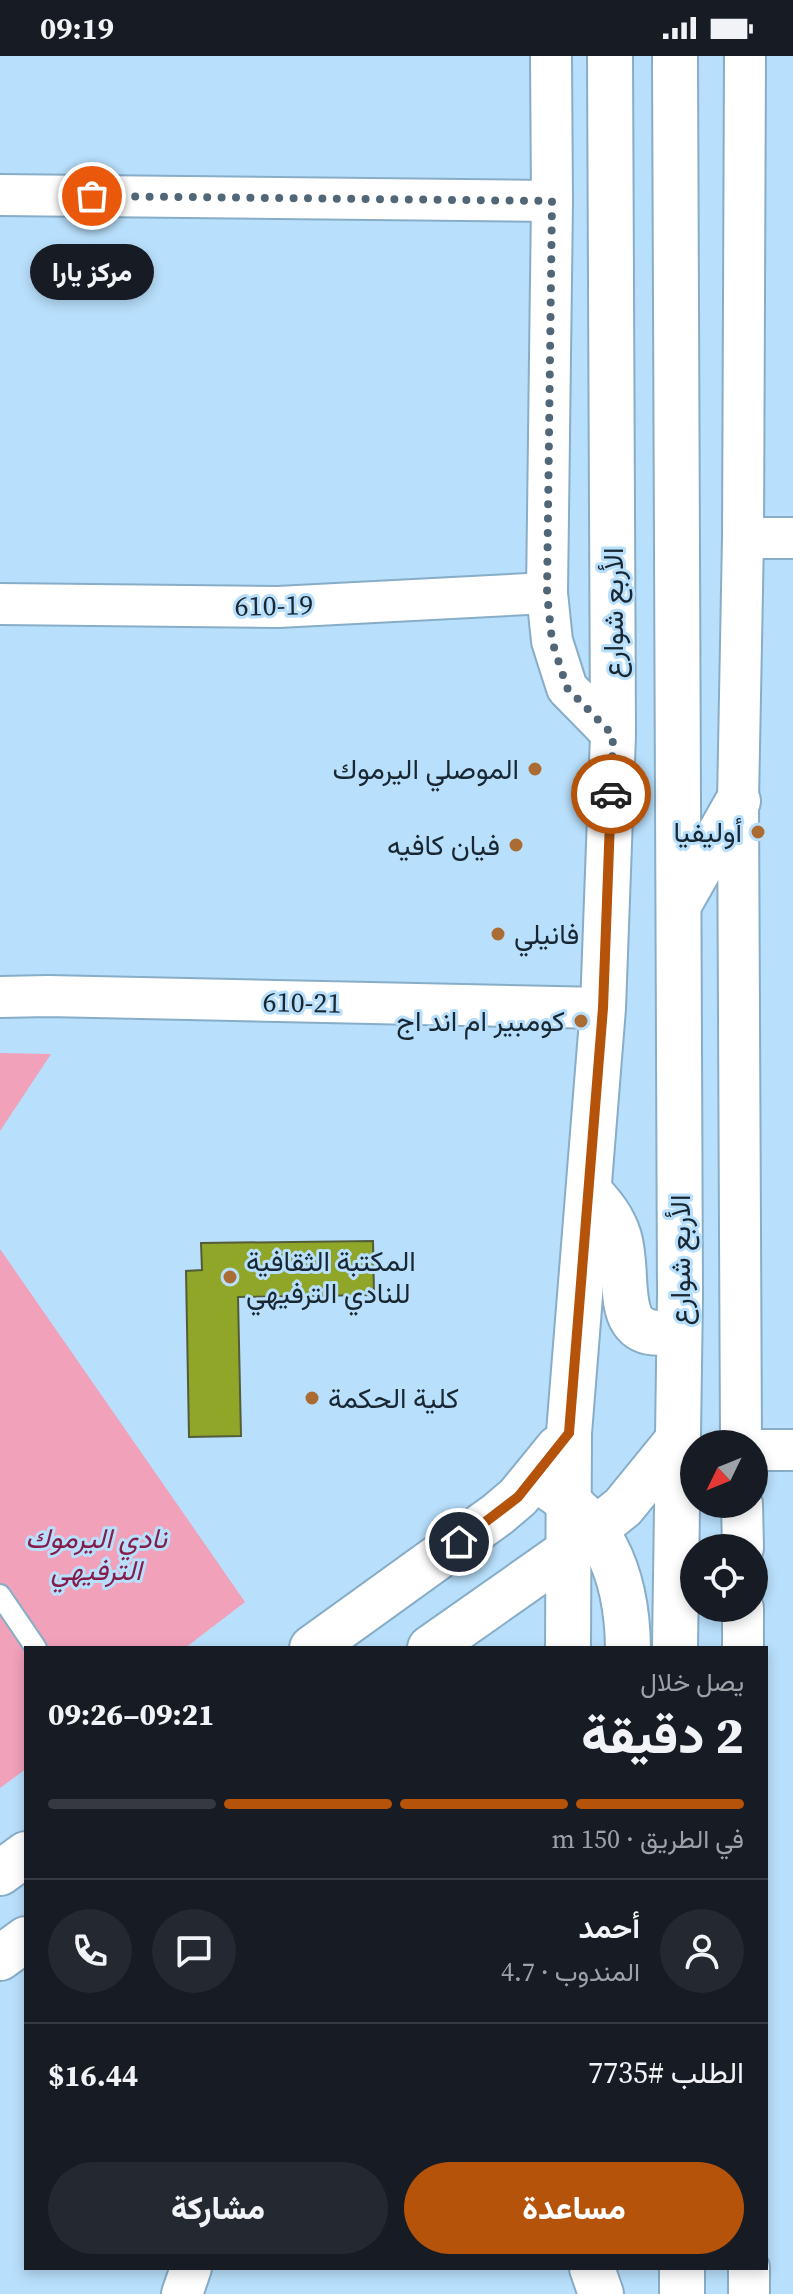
<!DOCTYPE html>
<html lang="ar">
<head>
<meta charset="utf-8">
<style>
	:root { --surface:#171b24; --page:#242831; --text:#f1f3f6; --muted:#9ea1a6; --line:#363941; --accent:#b45309 }
	body { margin:0; font-family:"Source Serif 4",Vazirmatn,serif; background:var(--page); color:var(--text); direction:rtl; height:100vh; display:flex; flex-direction:column; font-size:30px; white-space:nowrap }
	* { box-sizing:border-box; margin:0 }
	p { font-size:26px; color:var(--muted) }
	.icon { flex:none; width:44px; height:44px; fill:none; stroke:currentColor; stroke-width:2; stroke-linecap:round; stroke-linejoin:round }
	.map { position:relative; flex:1; overflow:hidden; direction:ltr }
	.panel { position:absolute; left:24px; top:1590px; width:744px; height:624px; display:flex; flex-direction:column; background:var(--surface); border-radius:0px; box-shadow:0 4px 12px #0003; direction:rtl }
	.panel>* { flex:none }
	.needle { width:52px; rotate:227deg }
	.fabs { position:absolute; left:680px; top:1374px; display:grid; gap:16px }
	.fabs a { display:grid; place-items:center; width:88px; height:88px; border-radius:50%; background:var(--surface); box-shadow:0 4px 12px #0003; font-size:40px }
	.pin { position:absolute; display:grid; place-items:center; width:68px; height:68px; color:#fff; margin:-34px; border:4px solid #fff; border-radius:50%; box-shadow:0 2px 8px #0007 }
	.courier { position:absolute; display:grid; place-items:center; width:80px; height:80px; margin:-40px; border:6px solid #b45309; border-radius:50%; background:#fff; color:#222; box-shadow:0 2px 10px #0007 }
	.bubble { position:absolute; height:56px; border-radius:28px; background:var(--surface); box-shadow:0 4px 12px #0003; font-size:26px; font-weight:800; line-height:56px; text-align:center; direction:rtl }
	.headline em { font-style:normal; font-weight:800 }
	.headline div { display:flex; flex-direction:column-reverse }
	.headline { display:flex; align-items:center; justify-content:space-between; height:136px; padding:0 24px }
	h1 { font-size:52px; font-weight:800; line-height:60px }
	.bar { display:grid; grid-template-columns:repeat(4,1fr); gap:12px 8px; align-content:center; height:96px; padding:0 24px }
	.bar i { height:10px; border-radius:6px; background:var(--line) }
	.bar .on { background:var(--accent) }
	.bar p { grid-column:span 4 }
	.line { display:flex; align-items:center; gap:20px; padding:0 24px; border-top:2px solid var(--line) }
	.line div { flex:1 }
	.round { display:grid; place-items:center; flex:none; width:84px; height:84px; border-radius:42px; background:var(--page) }
	.cta { display:flex; gap:16px; margin-top:auto; padding:16px 24px }
	.cta a { flex:1; height:92px; border-radius:48px; background:var(--accent); color:#fff; font-size:32px; font-weight:800; line-height:92px; text-align:center }
	.cta a+a { background:var(--page); color:var(--text) }
	.status { display:flex; justify-content:space-between; align-items:center; height:56px; padding:0 40px; background:var(--surface); direction:ltr }
	.status svg { height:22px; fill:currentColor }
	.map>svg:first-child { display:block }
</style>
</head>
<body>
<div class="status"><b>09:19</b><svg viewBox="0 0 49 12"><path d="M0 12V9h3v3zM5 12V6h3v6zM10 12V3h3v9zM15 12V0h3v12zM26 1h20v11H26zM47 4h2v5h-2z"/></svg></div>
<div class="map">
<svg width="793" height="2238" viewBox="0 0 793 2238">
	<rect width="100%" height="100%" fill="#b8dffb"/>
	<!-- green -->
	<g fill="#f1a1ba">
		<path d="M0 997 51 998 0 1075Z"/>
		<path d="M0 1193 245 1546 185 1592H26V1713L0 1732Z"/>
	</g>
	<!-- building -->
	<path fill="#90a628" stroke="#535c38" stroke-width="2" d="M373 1185 374 1239 238 1241 241 1380 189 1381 186 1215 202 1214 201 1187Z"/>
	<g fill="none" stroke-linecap="round" stroke-linejoin="round">
		<!-- service casing -->
		<g stroke="#88adc7" stroke-width="24">
			<path id="service" d="M0 1539 36 1592"/>
		</g>
		<!-- minor casing -->
		<g stroke="#88adc7" stroke-width="44">
			<g id="minor">
				<path d="M551 0 552 145 547 537 552 585 567 632 613 679"/>
				<path d="M0 139 552 145"/>
				<path d="M743 482H793"/>
				<path d="M0 548 278 551 547 537"/>
				<path d="M0 941 48 940 603 952"/>
				<path d="M741 1388 738 745 743 482 745 0"/>
				<path d="M754 1394H793"/>
				<path d="M742 1448 743 1492"/>
				<path d="M743 1552V1592"/>
				<path d="M749 2212V2238"/>
				<path d="M182 2238 191 2212"/>
			</g>
		</g>
		<!-- tertiary casing -->
		<g stroke="#88adc7" stroke-width="48">
			<g id="tertiary">
				<path d="M312 1592 498 1458 518 1441 558 1392"/>
				<path d="M430 1592 568 1495 623 1451 676 1386"/>
				<path d="M0 1817 26 1798"/>
				<path d="M0 1902 26 1883"/>
			</g>
		</g>
		<!-- secondary casing -->
		<g stroke="#88adc7" stroke-width="48">
			<g id="secondary">
				<path d="M680 847 738 745"/>
				<path d="M589 1135C602 1149 613 1162 619 1181 632 1224 607 1291 679 1274"/>
				<path d="M534 1423C603 1460 627 1516 628 1592"/>
				<path d="M568 1592 569 1377 603 952 613 679 610 0"/>
				<path d="M675 1592 680 1239 675 0"/>
				<path d="M592 2212 601 2238"/>
				<path d="M682 2212V2238"/>
			</g>
		</g>
		<!-- service -->
		<use href="#service" stroke="#fff" stroke-width="20"/>
		<!-- minor -->
		<use href="#minor" stroke="#fff" stroke-width="40"/>
		<!-- tertiary -->
		<use href="#tertiary" stroke="#fff" stroke-width="44"/>
		<!-- secondary -->
		<use href="#secondary" stroke="#fff" stroke-width="44"/>
	</g>
	<g fill="none" stroke-linecap="round" stroke-linejoin="round">
		<!-- done -->
		<path stroke="#516778" stroke-width="8" stroke-dasharray="0 14.4" d="M92 140 552 145 547 537 552 585 567 632 613 679 611 738"/>
		<!-- route -->
		<path stroke="#b45309" stroke-width="10" d="M459 1486 518 1441 569 1377 603 952 611 738"/>
	</g>
	<!-- markers -->
	<g fill="#ab6c34" stroke="#b8dffb" stroke-width="3">
		<circle cx="535" cy="713" r="8"/>
		<circle cx="758" cy="776" r="8"/>
		<circle cx="516" cy="789" r="8"/>
		<circle cx="498" cy="878" r="8"/>
		<circle cx="581" cy="965" r="8"/>
		<circle cx="230" cy="1221" r="8"/>
		<circle cx="312" cy="1342" r="8"/>
	</g>
	<g text-anchor="middle" dominant-baseline="central" stroke-width="6" stroke-linejoin="round" paint-order="stroke">
		<!-- street labels -->
		<g font-size="28" fill="#192732" stroke="#b8dffb">
			<text transform="translate(274 549) rotate(-1)">610-19</text>
			<text transform="translate(613 557) rotate(-90)">الأربع شوارع</text>
			<text transform="translate(302 946) rotate(1)">610-21</text>
			<text transform="translate(680 1204) rotate(-90)">الأربع شوارع</text>
		</g>
		<!-- poi labels -->
		<g font-size="28" fill="#192732" stroke="#b8dffb" text-anchor="end">
			<text x="519" y="713">الموصلي اليرموك</text>
			<text x="742" y="776">أوليفيا</text>
			<text x="500" y="789">فيان كافيه</text>
			<text x="514" y="878" text-anchor="start">فانيلي</text>
			<text x="565" y="965">كومبير ام اند اج</text>
			<text x="246" y="1205" text-anchor="start">المكتبة الثقافية<tspan x="246" dy="32">للنادي الترفيهي</tspan></text>
			<text x="328" y="1342" text-anchor="start">كلية الحكمة</text>
		</g>
		<!-- park labels -->
		<g font-size="28" font-style="italic" fill="#841d49" stroke="#b8dffb">
			<text x="96" y="1482">نادي اليرموك<tspan x="96" dy="32">الترفيهي</tspan></text>
		</g>
	</g>
</svg>
<div class="fabs">
<a><svg class="needle" viewBox="-14 -14 28 28"><path d="M0-13l5 13h-10z" fill="#e53935"/><path d="M0 13l5-13h-10z" fill="#9ea1a6"/></svg></a>
<a><svg class="icon" aria-label="locate" viewBox="0 0 24 24"><circle cx="12" cy="12" r="6"/><path d="M12 2v4M12 18v4M2 12h4M18 12h4"/></svg></a>
</div>
<div class="pin" style="left:92px;top:140px;background:#ea580c"><svg class="icon" aria-label="bag" viewBox="0 0 24 24"><path d="M5 8h14l-1 12H6zM9 8a3 3 0 0 1 6 0"/></svg></div>
<div class="pin" style="left:459px;top:1486px;background:#1f2937"><svg class="icon" aria-label="home" viewBox="0 0 24 24"><path d="M3 11l9-7 9 7M6 9v11h12V9"/></svg></div>
<div class="courier" style="left:611px;top:738px"><svg class="icon" aria-label="car" viewBox="0 0 24 24"><path d="M5 17H2v-5l4-1 3-4h7l3 4 3 1v5h-3M9 17h6M6 11h13"/><circle cx="7" cy="17" r="2"/><circle cx="17" cy="17" r="2"/></svg></div>
<div class="bubble" style="left:30px;top:188px;width:124px">مركز يارا</div>
<section class="panel">
<div class="headline"><div><h1>2 دقيقة</h1><p>يصل خلال</p></div><em>09:21–09:26</em></div>
<div class="bar"><i class="on"></i><i class="on"></i><i class="on"></i><i></i><p>في الطريق · 150 m</p></div>
<div class="line" style="height:144px"><a class="round"><svg class="icon" aria-label="person" viewBox="0 0 24 24"><circle cx="12" cy="8" r="4"/><path d="M4 21q1-7 8-7t8 7"/></svg></a><div><b>أحمد</b><p>المندوب · 4.7</p></div><a class="round"><svg class="icon" aria-label="chat" viewBox="0 0 24 24"><path d="M4 5h16v11H9l-5 4z"/></svg></a><a class="round"><svg class="icon" aria-label="phone" viewBox="0 0 24 24"><path d="M5 4h4l2 5-3 2q2 4 5 5l2-3 5 2v4C11 20 4 13 5 4z"/></svg></a></div>
<div class="line" style="height:104px"><div>الطلب #7735</div><b>$16.44</b></div>
<div class="cta"><a>مساعدة</a><a>مشاركة</a></div>
</section>
</div>
</body>
</html>
